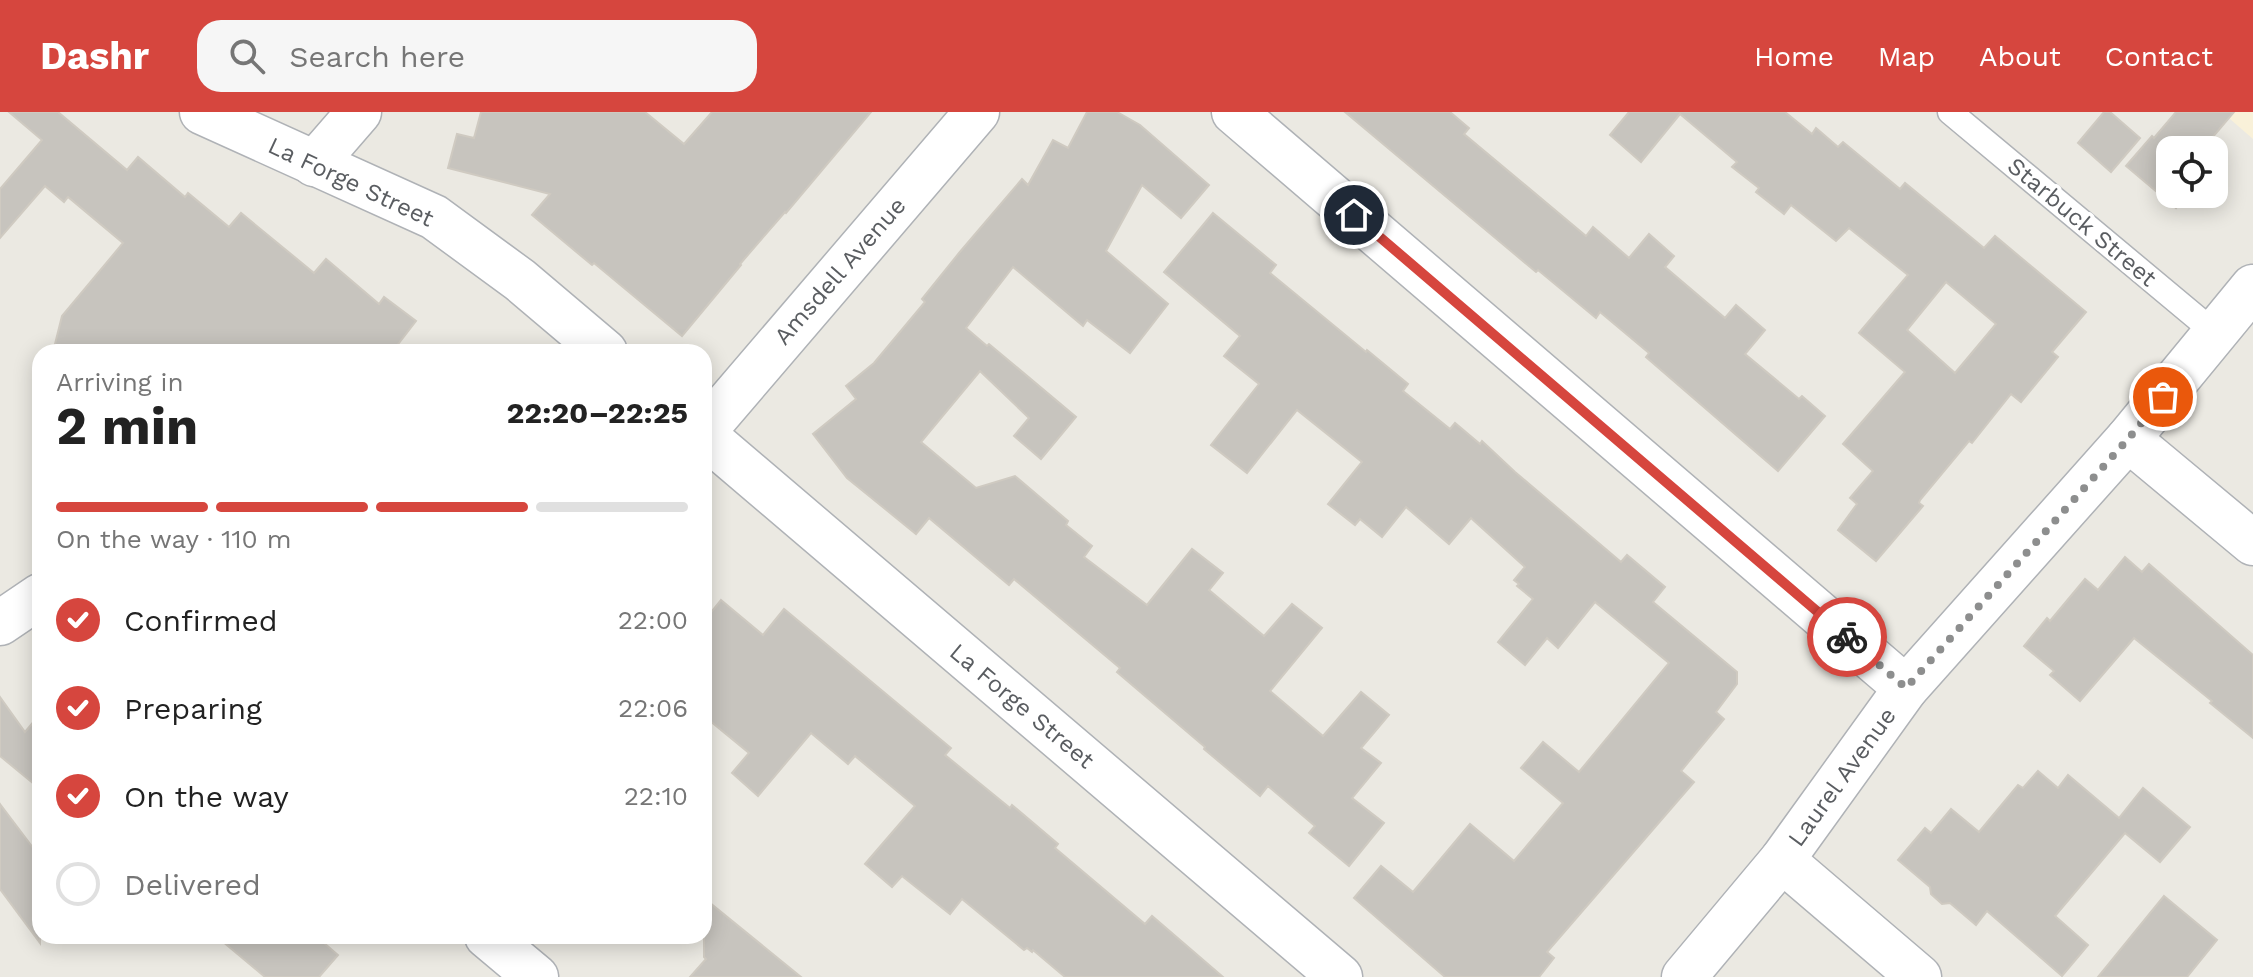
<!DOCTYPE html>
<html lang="en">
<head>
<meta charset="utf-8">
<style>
	:root { --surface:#fff; --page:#f6f6f6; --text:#222; --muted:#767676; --line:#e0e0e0; --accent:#d6463e }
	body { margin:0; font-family:"Work Sans",sans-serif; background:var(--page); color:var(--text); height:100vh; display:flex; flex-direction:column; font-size:30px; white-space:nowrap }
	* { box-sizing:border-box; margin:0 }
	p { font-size:26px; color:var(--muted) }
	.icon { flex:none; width:44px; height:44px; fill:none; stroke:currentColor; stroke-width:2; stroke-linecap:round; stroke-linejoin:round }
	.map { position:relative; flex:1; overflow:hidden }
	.details { position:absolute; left:32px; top:232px; width:680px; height:600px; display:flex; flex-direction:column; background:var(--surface); border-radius:24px; box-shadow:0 4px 20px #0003 }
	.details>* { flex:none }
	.buttons { position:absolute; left:2156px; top:24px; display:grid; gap:16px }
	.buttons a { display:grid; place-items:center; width:72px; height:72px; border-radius:16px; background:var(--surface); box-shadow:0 4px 20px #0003; font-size:40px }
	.pin { position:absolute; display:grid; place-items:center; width:68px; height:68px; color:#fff; margin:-34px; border:4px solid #fff; border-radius:50%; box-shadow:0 2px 8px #0007 }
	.courier { position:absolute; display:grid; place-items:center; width:80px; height:80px; margin:-40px; border:6px solid #d6463e; border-radius:50%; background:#fff; color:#222; box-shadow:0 2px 10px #0007 }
	.headline em { font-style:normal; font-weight:700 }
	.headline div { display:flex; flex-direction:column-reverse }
	.headline { display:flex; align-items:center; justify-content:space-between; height:136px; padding:0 24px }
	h1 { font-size:52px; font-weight:700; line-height:60px }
	.bar { display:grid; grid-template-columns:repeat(4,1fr); gap:12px 8px; align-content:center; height:96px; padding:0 24px }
	.bar i { height:10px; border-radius:6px; background:var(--line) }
	.bar .selected { background:var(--accent) }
	.bar p { grid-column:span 4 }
	ol { padding:0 24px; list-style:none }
	li { display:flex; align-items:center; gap:24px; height:88px }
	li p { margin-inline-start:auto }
	li .icon { padding:8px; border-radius:50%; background:var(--accent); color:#fff; stroke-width:4 }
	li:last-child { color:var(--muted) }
	li i { width:44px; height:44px; border:4px solid var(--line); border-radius:50% }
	header { display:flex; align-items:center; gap:48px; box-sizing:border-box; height:112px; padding:0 40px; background:var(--accent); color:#fff }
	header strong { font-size:38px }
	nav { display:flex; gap:44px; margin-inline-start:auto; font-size:28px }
	.search { width:560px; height:72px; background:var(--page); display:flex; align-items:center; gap:20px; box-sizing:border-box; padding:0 28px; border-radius:24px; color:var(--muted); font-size:30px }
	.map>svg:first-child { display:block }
</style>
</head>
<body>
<header>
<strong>Dashr</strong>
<div class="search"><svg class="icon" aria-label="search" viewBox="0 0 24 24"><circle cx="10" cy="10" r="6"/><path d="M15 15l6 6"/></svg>Search here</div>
<nav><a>Home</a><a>Map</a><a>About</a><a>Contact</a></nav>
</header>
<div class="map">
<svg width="2253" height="865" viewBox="0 0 2253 865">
	<rect width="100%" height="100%" fill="#ebe9e2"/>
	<!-- commercial -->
	<path fill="#f9f1d9" d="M2222 0H2253V27Z"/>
	<!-- building -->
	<g fill="#c7c4be" stroke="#cfcac1" stroke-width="2" fill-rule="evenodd">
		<path d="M9 0H58L127 58 138 45 185 85 188 81 229 115 241 101 314 161 326 147 379 192 384 185 416 209 392 240H53L62 204 123 131 68 85 64 90 45 74 0 126V77L42 28Z"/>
		<path d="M481 0H645L684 32 712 0H871L786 101 785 100 740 152 741 153 682 224 594 151 592 153 532 103 550 82 448 56 457 22 474 26Z"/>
		<path d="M1087 0H1117L1140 13 1209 73 1181 106 1142 73 1106 139 1168 192 1130 241 1087 208 1083 214 1013 155 966 216 987 234 989 232 1076 305 1041 347 1014 324 1029 306 980 259 921 330 976 376 1015 364 1068 409 1066 413 1092 434 1084 445 1147 493 1192 437 1223 461 1209 478 1264 524 1292 492 1322 516 1270 579 1323 624 1361 580 1389 603 1361 636 1381 651 1352 686 1384 711 1349 754 1309 721 1315 714 1268 674 1260 684 1204 637 1205 635 1117 560 1120 556 1014 467 1009 473 929 406 916 422 847 366 813 322 856 287 846 274 874 251 925 190 922 187 959 141 1022 67 1028 73 1053 28 1068 36Z"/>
		<path d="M1345 0H1450L1469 16 1464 22 1586 124 1593 115 1629 146 1649 122 1674 144 1665 155 1725 206 1736 193 1765 218 1745 242 1799 287 1802 284 1825 304 1778 359 1646 245 1649 241 1600 200 1596 206 1538 158 1536 160Z"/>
		<path d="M1629 0H1785L1812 22 1816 16 1838 35 1843 30 1900 77 1905 71 1984 136 1995 124 2086 200 2052 240 2058 245 2021 290 2011 282 1972 331 1969 329 1920 388 1919 391 1923 394 1876 449 1838 418 1857 392 1850 386 1873 359 1843 332 1905 260 1859 221 1908 163 1849 116 1836 129 1791 93 1784 102 1756 80 1759 76 1732 55 1737 50 1680 2 1641 50 1610 23ZM1946 170 1996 212 1955 261 1907 218Z"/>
		<path d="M2104 0H2110L2140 26 2111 60 2078 31Z"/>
		<path d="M2176 0H2234L2211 27 2224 39 2214 51V38H2170V82H2187L2176 96 2126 54 2152 24 2154 26Z"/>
		<path d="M1213 101 1276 153 1270 161 1366 240 1367 238 1408 272 1403 279 1450 317 1455 311 1480 332 1482 329 1515 360 1621 450 1627 443 1665 475 1653 490 1737 560V572L1716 600 1724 607 1681 659 1694 670 1547 840 1554 846 1539 865H1445L1354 786 1381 754 1413 780 1470 712 1514 749 1563 691 1521 656 1543 630 1579 660 1669 551 1595 490 1558 536 1547 526 1525 553 1498 530 1533 487 1517 474 1519 472 1514 468 1525 455 1471 406 1449 432 1406 395 1382 425 1360 407 1355 413 1328 392 1362 350 1297 298 1247 361 1211 333 1259 272 1224 244 1240 224 1164 160Z"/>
		<path d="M2125 445 2142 460 2149 452 2253 543V626L2210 591 2212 589 2134 526 2080 589 2050 563 2054 559 2024 534 2047 506 2050 509 2085 467 2098 478Z"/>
		<path d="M721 488 763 523 784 497 951 636 945 643 1010 696 1012 693 1058 732 1055 736 1145 812 1152 804 1223 865H1065L1033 838 1032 840 1027 836 1024 838 962 787 950 802 902 764 892 775 865 752 915 694 855 644 848 652 811 621 758 684 732 661 749 641 704 604V509Z"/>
		<path d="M0 585 25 620 40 602V677L0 644Z"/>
		<path d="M2038 659 2058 676 2068 663 2119 706 2143 676 2190 715 2160 750 2125 721 2055 804 2088 833 2062 864 1987 799 1976 813 1950 791 1942 792 1931 782 1930 775 1898 748 1925 716 1931 721 1951 697 1979 720 2018 673 2023 676Z"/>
		<path d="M0 692 40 745V831L0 777Z"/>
		<path d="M2164 784 2217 828 2187 865H2098Z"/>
		<path d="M704 786 801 865H690L706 847 704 845Z"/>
		<path d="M216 824H316L338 843 319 865H265Z"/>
	</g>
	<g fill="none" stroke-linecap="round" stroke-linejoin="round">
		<!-- service casing -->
		<g stroke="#afb2b6" stroke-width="27">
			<path id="service" d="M1950 0 2215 221"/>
		</g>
		<!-- minor casing -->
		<g stroke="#afb2b6" stroke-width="47">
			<g id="minor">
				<path d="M202 0 434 105 520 168 605 240"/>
				<path d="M1234 0 1906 576"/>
				<path d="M314 52 359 0"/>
				<path d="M704 319 977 0"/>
				<path d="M704 323 1340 865"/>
				<path d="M2128 327 2253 431"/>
				<path d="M0 511 40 484"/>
				<path d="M1782 748 1919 865"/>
				<path d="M487 824 536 865"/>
			</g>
		</g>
		<!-- tertiary casing -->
		<g stroke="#afb2b6" stroke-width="47">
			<path id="tertiary" d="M1684 865 1782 748 1906 576 2128 327 2253 175"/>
		</g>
		<!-- service -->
		<use href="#service" stroke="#fff" stroke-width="24"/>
		<!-- minor -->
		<use href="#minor" stroke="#fff" stroke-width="44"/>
		<!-- tertiary -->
		<use href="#tertiary" stroke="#fff" stroke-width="44"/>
	</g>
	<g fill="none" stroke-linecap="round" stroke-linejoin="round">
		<!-- done -->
		<path stroke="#8d8e8e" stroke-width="8" stroke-dasharray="0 14.4" d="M1847 525 1906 576 2128 327 2163 285"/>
		<!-- route -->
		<path stroke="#d6463e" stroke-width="10" d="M1354 103 1847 525"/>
	</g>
	<g text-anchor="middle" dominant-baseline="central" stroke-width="7" stroke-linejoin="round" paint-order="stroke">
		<!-- street labels -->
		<g font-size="24" fill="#5a5d61" stroke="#fff">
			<text transform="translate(351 70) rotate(25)">La Forge Street</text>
			<text transform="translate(2082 110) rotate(40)">Starbuck Street</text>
			<text transform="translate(840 159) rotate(-49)">Amsdell Avenue</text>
			<text transform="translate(1022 594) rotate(40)">La Forge Street</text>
			<text transform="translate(1842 665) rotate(-54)">Laurel Avenue</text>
		</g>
	</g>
</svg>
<div class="buttons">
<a><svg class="icon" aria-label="locate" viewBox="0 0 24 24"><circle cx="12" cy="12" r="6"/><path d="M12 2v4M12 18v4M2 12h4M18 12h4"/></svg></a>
</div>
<div class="pin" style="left:2163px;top:285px;background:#ea580c"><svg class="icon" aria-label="bag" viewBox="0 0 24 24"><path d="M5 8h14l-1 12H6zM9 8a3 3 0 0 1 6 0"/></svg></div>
<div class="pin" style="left:1354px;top:103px;background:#1f2937"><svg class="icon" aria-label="home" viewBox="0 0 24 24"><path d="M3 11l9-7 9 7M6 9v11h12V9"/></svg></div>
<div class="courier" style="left:1847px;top:525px"><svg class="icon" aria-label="bike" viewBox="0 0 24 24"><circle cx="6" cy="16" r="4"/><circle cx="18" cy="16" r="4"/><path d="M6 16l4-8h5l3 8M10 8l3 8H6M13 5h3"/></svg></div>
<section class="details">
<div class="headline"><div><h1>2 min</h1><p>Arriving in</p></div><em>22:20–22:25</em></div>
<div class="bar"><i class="selected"></i><i class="selected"></i><i class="selected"></i><i></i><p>On the way · 110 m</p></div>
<ol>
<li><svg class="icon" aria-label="check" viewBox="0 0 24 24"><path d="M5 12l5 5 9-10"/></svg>Confirmed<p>22:00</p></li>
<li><svg class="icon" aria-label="check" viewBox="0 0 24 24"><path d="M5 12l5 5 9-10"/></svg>Preparing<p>22:06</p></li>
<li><svg class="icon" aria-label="check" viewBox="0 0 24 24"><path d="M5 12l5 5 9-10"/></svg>On the way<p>22:10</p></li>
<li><i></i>Delivered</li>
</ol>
</section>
</div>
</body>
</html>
